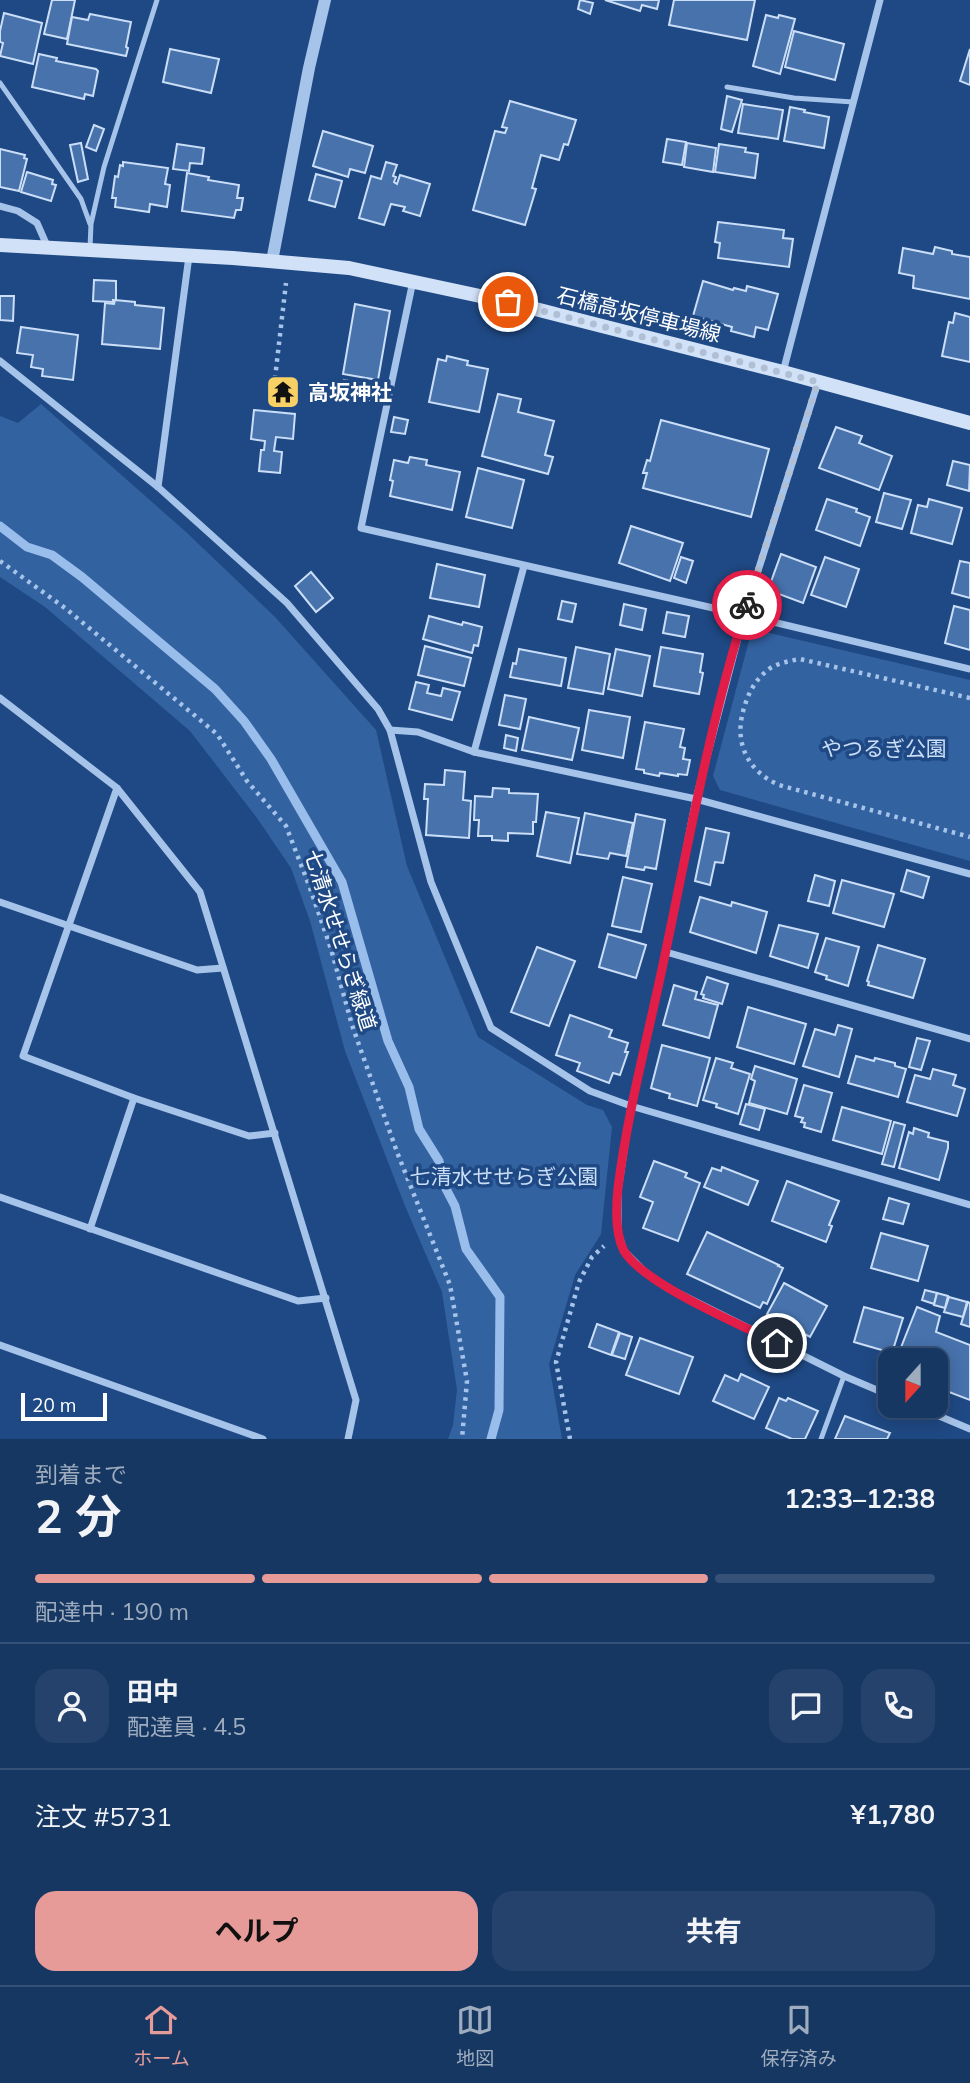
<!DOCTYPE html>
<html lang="ja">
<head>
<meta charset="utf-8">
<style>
	:root { --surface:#173763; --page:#24426c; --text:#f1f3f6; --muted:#9eacbe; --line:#365178; --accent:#e69b98 }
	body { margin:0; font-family:Mulish,"Noto Sans JP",sans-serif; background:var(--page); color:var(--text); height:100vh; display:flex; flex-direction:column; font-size:26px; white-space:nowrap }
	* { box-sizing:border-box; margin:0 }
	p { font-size:23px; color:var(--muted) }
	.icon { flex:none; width:38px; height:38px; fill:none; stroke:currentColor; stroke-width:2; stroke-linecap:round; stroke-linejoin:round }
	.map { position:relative; height:1439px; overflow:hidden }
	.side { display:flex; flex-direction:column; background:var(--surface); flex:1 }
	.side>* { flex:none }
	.needle { width:46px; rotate:201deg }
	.buttons { position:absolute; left:878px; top:1348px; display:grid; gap:14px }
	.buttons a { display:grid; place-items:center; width:70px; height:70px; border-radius:14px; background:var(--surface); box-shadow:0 4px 18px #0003,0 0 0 2px var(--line); font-size:35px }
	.scale { position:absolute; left:21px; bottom:18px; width:86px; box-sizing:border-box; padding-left:7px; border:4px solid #fff; border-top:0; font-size:19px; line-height:24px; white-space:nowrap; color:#fff; -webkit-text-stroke:5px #1f4984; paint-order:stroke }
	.pin { position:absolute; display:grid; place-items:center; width:60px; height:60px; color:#fff; margin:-30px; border:4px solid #fff; border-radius:50%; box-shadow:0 2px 7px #0007 }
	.courier { position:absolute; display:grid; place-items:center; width:70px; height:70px; margin:-35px; border:5px solid #e11d48; border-radius:50%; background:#fff; color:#222; box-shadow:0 2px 9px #0007 }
	.head em { font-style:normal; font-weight:700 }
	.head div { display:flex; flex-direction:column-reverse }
	.head { display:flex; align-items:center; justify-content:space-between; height:119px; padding:0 35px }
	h1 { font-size:46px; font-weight:700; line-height:52px }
	.bar { display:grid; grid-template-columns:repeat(4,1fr); gap:10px 7px; align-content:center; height:84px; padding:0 35px }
	.bar i { height:9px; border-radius:5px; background:var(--line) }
	.bar .active { background:var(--accent) }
	.bar p { grid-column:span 4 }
	.line { display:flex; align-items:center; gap:18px; padding:0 35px; border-top:2px solid var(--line) }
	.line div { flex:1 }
	.round { display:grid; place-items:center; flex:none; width:74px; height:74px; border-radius:21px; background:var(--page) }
	.cta { display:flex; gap:14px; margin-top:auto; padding:14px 35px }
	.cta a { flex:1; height:80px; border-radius:21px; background:var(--accent); color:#111; font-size:28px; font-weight:700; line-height:80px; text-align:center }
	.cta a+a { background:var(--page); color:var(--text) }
	.menu { display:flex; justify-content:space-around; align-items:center; height:98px; border-top:2px solid var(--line); background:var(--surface); font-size:19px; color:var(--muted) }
	.menu a { display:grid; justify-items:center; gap:4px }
	.menu .active { color:var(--accent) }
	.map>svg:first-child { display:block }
</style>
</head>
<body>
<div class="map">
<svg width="970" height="1439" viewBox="0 0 970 1439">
	<rect width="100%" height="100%" fill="#1f4984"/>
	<!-- green -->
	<g fill="#3362a1">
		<path d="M41 404 186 532 275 617 376 730 407 866 478 1037 587 1105 603 1110 612 1127 601 1234 575 1275 549 1364 562 1439H448L453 1425 457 1390 442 1292 405 1206 345 1051 310 921 291 868 257 818 190 731 45 607 0 577V416L18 423Z"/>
		<path d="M761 631 970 680V861L720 790 713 776 750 637Z"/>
	</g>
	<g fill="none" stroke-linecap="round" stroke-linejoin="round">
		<!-- stream -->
		<path stroke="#9abeeb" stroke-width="9" d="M0 526 27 547 52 555 82 577 215 689 244 721 271 759 342 882 388 1041 409 1087 419 1129 439 1161 444 1185 455 1206 466 1249 500 1297 499 1410 491 1439"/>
	</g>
	<!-- building -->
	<g fill="#4772ac" stroke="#cbdef7" stroke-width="2">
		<path d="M52 0H75L67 39 44 34Z"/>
		<path d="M580 0 593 3 590 14 578 9Z"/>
		<path d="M605 0H659L657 9 642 5 640 11Z"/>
		<path d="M674 0H755L747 40 669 25Z"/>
		<path d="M4 13 42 23 33 64 0 56 3 43 0 42V31Z"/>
		<path d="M90 14 131 22 126 47 128 48 126 56 67 44 72 17 88 20Z"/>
		<path d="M766 15 778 18 779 15 795 19 780 74 753 66Z"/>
		<path d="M794 31 844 44 835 80 785 67Z"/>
		<path d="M170 49 219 59 211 93 163 82Z"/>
		<path d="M970 49V85L960 81Z"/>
		<path d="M39 54 57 58 56 61 96 69 98 71 93 96 85 94 84 99 32 87Z"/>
		<path d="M727 96 742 100 732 132 721 129Z"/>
		<path d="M510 101 576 120 568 145 564 144 559 160 541 155 532 188 536 189 525 225 473 210 495 131 505 133 507 128 502 127Z"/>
		<path d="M743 104 783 110 778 139 738 133Z"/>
		<path d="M790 107 805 110 804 112 829 117 824 148 784 141Z"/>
		<path d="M94 125 104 129 96 151 86 147Z"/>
		<path d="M323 131 373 146 365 173 350 169 348 177 313 166Z"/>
		<path d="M667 139 686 142 682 165 663 162Z"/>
		<path d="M81 143 88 179 78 182 70 145Z"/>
		<path d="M687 143 716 148 713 172 684 167Z"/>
		<path d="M177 144 204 148 202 164 190 163 189 171 173 169Z"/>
		<path d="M719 144 746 148 745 152 758 154 755 178 715 172Z"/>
		<path d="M0 149 25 155 24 158 27 159 19 191 0 187Z"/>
		<path d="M123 162 168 168 165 184 170 185 167 207 150 204 149 212 115 207 116 198H112L115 176 118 177 120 165 123 166Z"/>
		<path d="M386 162 397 165 393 176 396 177 394 182 397 184 400 175 430 184 420 216 403 211 405 207 391 204 384 225 359 218 371 176 381 179Z"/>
		<path d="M27 172 53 180 52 184 56 185 51 201 21 192Z"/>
		<path d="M187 173 209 177 208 180 239 185 237 198H243L241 210H236L234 218 182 211Z"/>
		<path d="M316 174 342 181 335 207 309 200Z"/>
		<path d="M718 222 784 230 783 238 793 239 789 267 718 258 720 243 715 242Z"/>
		<path d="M935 247 952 251V254L970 257V299L913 288 914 276 899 273 903 248 933 254Z"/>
		<path d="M94 280 116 281V300H113V302L93 301Z"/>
		<path d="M703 281 733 290 734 288 746 291 747 286 778 294 768 330 756 327 754 337 731 331 732 327 693 316Z"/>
		<path d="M0 296H14L13 321 0 320Z"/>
		<path d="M115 300 135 302V305L164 308 160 349 102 344 105 303 114 304Z"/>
		<path d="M355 304 390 311 378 380 343 374Z"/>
		<path d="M955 313 970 317V362L942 356 949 322 953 323Z"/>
		<path d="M21 327 78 335 73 380 42 376 43 369 31 367 33 355 17 353Z"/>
		<path d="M447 356 468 361 467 365 488 369 479 412 429 402 438 359 446 361Z"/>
		<path d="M344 380 372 385 369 400 341 394Z"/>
		<path d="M498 394 521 399 518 412 554 421 545 455 553 457 548 474 482 456Z"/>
		<path d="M254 410 295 414 293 439 276 437 274 451 282 452 280 473 259 471 261 450H264L265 441 251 439Z"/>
		<path d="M394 417 408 420 405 434 391 432Z"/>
		<path d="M661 420 769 449 751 517 643 488 647 473H643L647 460 650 461Z"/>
		<path d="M836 427 862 436 859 443 892 456 879 490 819 468Z"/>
		<path d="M410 457 427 460 426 465 460 472 452 510 390 496 393 481 390 480 394 460 408 463Z"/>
		<path d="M953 461 970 465 969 491 947 485Z"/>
		<path d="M478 468 524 480 512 528 466 517Z"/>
		<path d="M884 493 911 500 902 529 876 522Z"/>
		<path d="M827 499 857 509 856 512 870 517 860 546 816 530Z"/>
		<path d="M929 499 962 508 952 544 911 533 918 505 927 507Z"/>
		<path d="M631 526 683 543 670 581 619 563Z"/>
		<path d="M781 554 816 567 803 603 768 590Z"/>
		<path d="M681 557 693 561 686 583 674 578Z"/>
		<path d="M825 557 859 569 846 607 811 595Z"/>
		<path d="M960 561 970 563V598L952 593Z"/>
		<path d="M437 564 485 575 479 607 430 598Z"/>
		<path d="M311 572 333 598 316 612 295 586Z"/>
		<path d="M562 601 576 604 572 622 558 619Z"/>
		<path d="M624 604 646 609 642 630 620 625Z"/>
		<path d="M954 606 970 610V650L945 643Z"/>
		<path d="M667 612 689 616 685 637 663 633Z"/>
		<path d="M429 616 462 625 463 622 482 627 478 646 474 645 472 653 423 639Z"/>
		<path d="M425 646 471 658 464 686 418 675Z"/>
		<path d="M576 647 610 654 603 694 568 688Z"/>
		<path d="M661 647 703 654 700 672 703 673 699 694 654 686Z"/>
		<path d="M519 649 566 658 561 686 510 677 513 663 516 664Z"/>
		<path d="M616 649 650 656 642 696 608 689Z"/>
		<path d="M416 682 429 685 427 693 441 696 443 688 460 692 452 720 409 709Z"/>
		<path d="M505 695 526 699 520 729 499 725Z"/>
		<path d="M589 710 630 717 623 758 582 750Z"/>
		<path d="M529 717 579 728 572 760 522 750Z"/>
		<path d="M645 722 684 729 680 747 685 748 683 759 690 760 687 775 678 774V776L660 773 659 776 644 773V770L636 769Z"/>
		<path d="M506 735 518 738 516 751 504 748Z"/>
		<path d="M445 770 465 772 463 800 471 801 469 838 426 835 428 799H424L425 784 444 785Z"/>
		<path d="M493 788 509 789V793L538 794 536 822H533V834L508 833V841L492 840V836H478L479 820H474L475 796 492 797Z"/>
		<path d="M546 812 579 818 570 863 537 856Z"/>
		<path d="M585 813 633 823 626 856 610 853 608 859 577 854Z"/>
		<path d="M636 814 665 820 656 869 645 867 644 870 626 867Z"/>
		<path d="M706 828 729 833 723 863 715 862 710 885 695 881Z"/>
		<path d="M907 870 929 877 923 898 901 891Z"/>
		<path d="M815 875 835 881 829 906 808 901Z"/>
		<path d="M623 877 652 884 641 932 612 926Z"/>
		<path d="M842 880 894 894 884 927 833 913Z"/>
		<path d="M700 897 731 906 732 902 767 912 756 953 690 932Z"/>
		<path d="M779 925 818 934 808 968 770 956Z"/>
		<path d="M608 934 646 945 636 978 599 967Z"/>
		<path d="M826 938 859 947 848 986 826 979 827 976 815 972Z"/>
		<path d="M878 945 925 959 913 998 868 985 869 982 867 981Z"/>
		<path d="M537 947 575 961 549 1026 511 1012Z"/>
		<path d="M707 977 728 984 722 1004 703 998 704 995 701 994Z"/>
		<path d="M674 985 697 992 695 999 718 1005 709 1038 663 1025Z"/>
		<path d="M748 1007 806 1024 794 1064 737 1047Z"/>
		<path d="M570 1015 612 1030 609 1037 628 1043 625 1052H628L620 1075 613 1073 609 1083 577 1071 580 1063 556 1055Z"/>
		<path d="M838 1025 852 1029 839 1077 803 1066 815 1029 835 1035Z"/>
		<path d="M917 1038 930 1041 921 1070 909 1067Z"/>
		<path d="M662 1045 710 1058 697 1106 669 1098 670 1094 651 1088Z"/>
		<path d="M856 1056 874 1061 875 1058 895 1063V1066L906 1069 898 1097 848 1083Z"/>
		<path d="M716 1058 733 1063 731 1068 750 1074 738 1114 716 1107 717 1104 703 1100Z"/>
		<path d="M755 1066 797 1079 787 1114 749 1103 755 1081 751 1079Z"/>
		<path d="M933 1069 956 1075 953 1085 965 1089 957 1116 907 1102 915 1075 930 1079Z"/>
		<path d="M804 1085 832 1093 821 1132 804 1127 805 1123 801 1122 803 1118 795 1116Z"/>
		<path d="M746 1104 765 1109 759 1130 740 1124Z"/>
		<path d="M842 1107 891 1121 882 1154 833 1140Z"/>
		<path d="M894 1122 905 1125 894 1167 882 1164Z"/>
		<path d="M914 1128 929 1133 928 1137 948 1142V1148L939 1180 899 1168 909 1132 913 1134Z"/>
		<path d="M654 1161 687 1173 685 1177 700 1183 678 1241 643 1228 653 1202 640 1197Z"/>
		<path d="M722 1167 758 1181 748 1205 704 1187 712 1168 721 1171Z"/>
		<path d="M787 1181 839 1201 829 1225 832 1226 826 1242 772 1221Z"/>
		<path d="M889 1198 909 1204 903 1224 883 1219Z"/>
		<path d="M707 1232 779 1265 778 1266 783 1268 767 1304 763 1302 760 1308 687 1274Z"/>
		<path d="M881 1233 928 1246 918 1281 871 1268Z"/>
		<path d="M784 1283 827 1306 810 1337 767 1314Z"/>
		<path d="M925 1290 937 1293 934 1304 922 1300Z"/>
		<path d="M937 1293 948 1296 945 1308 934 1305Z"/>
		<path d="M949 1297 967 1302 963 1317 944 1312Z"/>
		<path d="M968 1302 970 1303V1327L961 1324Z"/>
		<path d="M864 1307 903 1318 892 1353 854 1342Z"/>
		<path d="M917 1307 940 1316 936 1332 970 1345V1400L936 1387V1360H896Z"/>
		<path d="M597 1324 619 1332 611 1355 589 1347Z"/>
		<path d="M620 1333 632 1337 625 1359 612 1355Z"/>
		<path d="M640 1338 693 1357 679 1394 626 1375Z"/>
		<path d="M741 1374 769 1387 754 1419 713 1401 725 1375 738 1381Z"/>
		<path d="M779 1398 786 1401 788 1398 818 1411 805 1439H792L766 1428Z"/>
		<path d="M845 1416 890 1433 887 1439H835Z"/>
	</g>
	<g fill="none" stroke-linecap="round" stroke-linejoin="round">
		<!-- path -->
		<g stroke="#a6c3e9" stroke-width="4.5" stroke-dasharray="3.5 5" stroke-linecap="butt">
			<path d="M272 404 286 283"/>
			<path d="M0 561 65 608 217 734 247 781 286 826 310 888 331 949 352 1025 370 1076 397 1152 450 1285 467 1381 462 1439"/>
			<path d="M970 698 800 659C789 661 778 663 769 669 757 678 749 691 745 705 733 739 745 770 779 785L970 837"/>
			<path d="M570 1439 556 1362 579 1282 592 1257 604 1246"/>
		</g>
		<!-- service -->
		<g stroke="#a6c3e9" stroke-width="5">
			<path d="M0 83 81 199 90 224"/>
			<path d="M727 87 794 98 853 102"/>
			<path d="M90 248 91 224 104 167 157 0"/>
			<path d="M821 1439 844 1376"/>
		</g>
		<!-- minor -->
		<g stroke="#a6c3e9" stroke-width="7">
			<path d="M0 206 18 211 37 223 48 248"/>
			<path d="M413 281 361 528 744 615 970 669"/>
			<path d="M0 361 158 487 287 603 378 709 390 730 431 882 491 1028 590 1091 631 1106 970 1205"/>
			<path d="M783 372 880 0"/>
			<path d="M818 382 744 615 696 799 666 952 631 1106 618 1191V1232L624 1251 644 1271 666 1287 844 1376 891 1396"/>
			<path d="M158 487 189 256"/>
			<path d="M0 698 117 788 200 892 356 1400 348 1439"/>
			<path d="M390 730 418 732 474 752 696 799 970 874"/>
			<path d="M474 752 524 566"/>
			<path d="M117 788 23 1056 134 1098 249 1136 275 1133"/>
			<path d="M0 902 197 970 223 968"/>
			<path d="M666 952 970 1039"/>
			<path d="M0 1197 298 1301 326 1298"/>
			<path d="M90 1229 134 1098"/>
			<path d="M0 1345 263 1439"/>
			<path d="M913 1405 970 1429"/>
		</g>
		<!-- tertiary -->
		<path stroke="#a6c3e9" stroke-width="12" d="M272 261 309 68 325 0"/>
		<!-- secondary -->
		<path stroke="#d1e1f7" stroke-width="14" d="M0 245 233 258 349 268 508 302 783 372 970 423"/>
	</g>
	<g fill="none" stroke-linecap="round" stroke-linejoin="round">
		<!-- done -->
		<path stroke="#b1bfd4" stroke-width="7" stroke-dasharray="0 12.6" d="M508 302 818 382 747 605"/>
		<!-- route -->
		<path stroke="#e11d48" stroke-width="9" d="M747 605C711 718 690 835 666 950 650 1029 628 1108 618 1188 616 1207 615 1234 624 1251 645 1285 740 1324 777 1343"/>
	</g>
	<!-- icons -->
	<defs>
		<g id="temple-square" transform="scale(1.75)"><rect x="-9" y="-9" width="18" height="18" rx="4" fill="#f8d166" stroke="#1f4984"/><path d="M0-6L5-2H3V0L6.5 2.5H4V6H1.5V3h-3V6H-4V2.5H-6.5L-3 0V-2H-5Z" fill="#111"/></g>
	</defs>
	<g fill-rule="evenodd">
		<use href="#temple-square" x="283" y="392"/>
	</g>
	<g text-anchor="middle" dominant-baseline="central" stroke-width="7" stroke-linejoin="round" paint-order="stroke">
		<!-- street labels -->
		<g font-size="21" fill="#fff" stroke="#1f4984">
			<text transform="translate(639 314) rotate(14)">石橋高坂停車場線</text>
			<text transform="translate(341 940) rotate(72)">七清水せせらぎ緑道</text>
		</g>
		<!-- poi labels -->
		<g font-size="21" font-weight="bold" fill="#fff" stroke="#1f4984" text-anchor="start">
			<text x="308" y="392">高坂神社</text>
		</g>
		<!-- park labels -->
		<g font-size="21" fill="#cbdef7" stroke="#1f4984">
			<text x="884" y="748">やつるぎ公園</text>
			<text x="504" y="1176">七清水せせらぎ公園</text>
		</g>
	</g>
</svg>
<div class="buttons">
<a><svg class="needle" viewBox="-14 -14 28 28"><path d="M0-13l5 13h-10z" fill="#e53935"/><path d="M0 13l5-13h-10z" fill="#9eacbe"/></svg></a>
</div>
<div class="scale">20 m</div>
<div class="pin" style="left:508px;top:302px;background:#ea580c"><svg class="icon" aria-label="bag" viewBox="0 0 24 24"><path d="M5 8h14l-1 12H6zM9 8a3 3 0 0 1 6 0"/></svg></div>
<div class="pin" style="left:777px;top:1343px;background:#1f2937"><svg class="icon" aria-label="home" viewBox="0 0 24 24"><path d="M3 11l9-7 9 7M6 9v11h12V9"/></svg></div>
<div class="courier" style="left:747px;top:605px"><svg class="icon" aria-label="bike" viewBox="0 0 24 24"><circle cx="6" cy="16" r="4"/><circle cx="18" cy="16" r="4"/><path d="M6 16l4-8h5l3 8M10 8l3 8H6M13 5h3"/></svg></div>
</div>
<section class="side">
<div class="head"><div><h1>2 分</h1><p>到着まで</p></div><em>12:33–12:38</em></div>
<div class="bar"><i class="active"></i><i class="active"></i><i class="active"></i><i></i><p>配達中 · 190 m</p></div>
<div class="line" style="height:126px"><a class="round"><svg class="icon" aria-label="person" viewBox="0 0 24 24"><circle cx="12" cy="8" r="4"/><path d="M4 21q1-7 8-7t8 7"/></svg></a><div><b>田中</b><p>配達員 · 4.5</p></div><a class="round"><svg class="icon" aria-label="chat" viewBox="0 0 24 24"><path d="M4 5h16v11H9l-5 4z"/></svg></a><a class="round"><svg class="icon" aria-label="phone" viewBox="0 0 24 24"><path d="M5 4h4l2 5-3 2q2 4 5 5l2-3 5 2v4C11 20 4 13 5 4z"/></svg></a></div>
<div class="line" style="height:91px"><div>注文 #5731</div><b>¥1,780</b></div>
<div class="cta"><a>ヘルプ</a><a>共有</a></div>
</section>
<nav class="menu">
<a class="active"><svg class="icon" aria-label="home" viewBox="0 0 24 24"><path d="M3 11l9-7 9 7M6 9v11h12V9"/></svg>ホーム</a>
<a><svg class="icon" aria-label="map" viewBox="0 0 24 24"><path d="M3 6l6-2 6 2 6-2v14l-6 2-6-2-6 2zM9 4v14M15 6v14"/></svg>地図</a>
<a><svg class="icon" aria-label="saved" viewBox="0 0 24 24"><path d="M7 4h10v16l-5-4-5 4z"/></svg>保存済み</a>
</nav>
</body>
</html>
